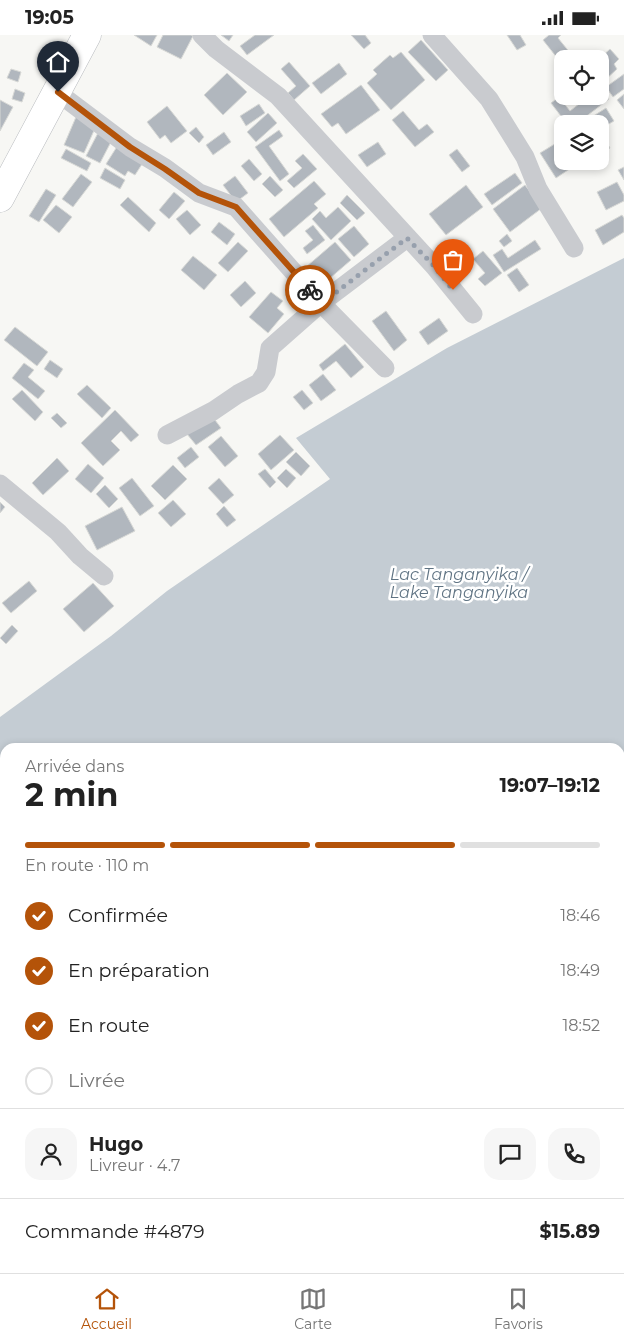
<!DOCTYPE html>
<html lang="fr">
<head>
<meta charset="utf-8">
<style>
	:root { --surface:#fff; --page:#f6f6f6; --text:#222; --muted:#767676; --line:#e0e0e0; --accent:#b45309 }
	body { margin:0; font-family:Montserrat,sans-serif; background:var(--page); color:var(--text); height:100vh; display:flex; flex-direction:column; font-size:19px; white-space:nowrap }
	* { box-sizing:border-box; margin:0 }
	p { font-size:16px; color:var(--muted) }
	.icon { flex:none; width:28px; height:28px; fill:none; stroke:currentColor; stroke-width:2; stroke-linecap:round; stroke-linejoin:round }
	.map { position:relative; flex:1; overflow:hidden }
	.sheet { position:absolute; left:0px; top:708px; width:625px; height:531px; display:flex; flex-direction:column; background:var(--surface); border-radius:15px 15px 0 0; box-shadow:0 2px 8px #0003 }
	.sheet>* { flex:none }
	.buttons { position:absolute; left:554px; top:15px; display:grid; gap:10px }
	.buttons a { display:grid; place-items:center; width:55px; height:55px; border-radius:10px; background:var(--surface); box-shadow:0 2px 8px #0003; font-size:25px }
	.pin { position:absolute; display:grid; place-items:center; width:42px; height:42px; color:#fff; margin:-51px -21px; border-radius:50% 50% 50% 0; rotate:-45deg; box-shadow:0 0 5px #0007 }
	.pin .icon { rotate:45deg }
	.courier { position:absolute; display:grid; place-items:center; width:50px; height:50px; margin:-25px; border:4px solid #b45309; border-radius:50%; background:#fff; color:#222; box-shadow:0 1px 6px #0007 }
	.head em { font-style:normal; font-weight:700 }
	.head div { display:flex; flex-direction:column-reverse }
	.head { display:flex; align-items:center; justify-content:space-between; height:85px; padding:0 25px }
	h1 { font-size:32px; font-weight:700; line-height:38px }
	.bar { display:grid; grid-template-columns:repeat(4,1fr); gap:8px 5px; align-content:center; height:60px; padding:0 25px }
	.bar i { height:6px; border-radius:4px; background:var(--line) }
	.bar .on { background:var(--accent) }
	.bar p { grid-column:span 4 }
	.line { display:flex; align-items:center; gap:12px; padding:0 25px; border-top:1px solid var(--line) }
	.line div { flex:1 }
	.round { display:grid; place-items:center; flex:none; width:52px; height:52px; border-radius:15px; background:var(--page) }
	ol { padding:0 25px; list-style:none }
	li { display:flex; align-items:center; gap:15px; height:55px }
	li p { margin-inline-start:auto }
	li .icon { padding:5px; border-radius:50%; background:var(--accent); color:#fff; stroke-width:4 }
	li:last-child { color:var(--muted) }
	li i { width:28px; height:28px; border:2px solid var(--line); border-radius:50% }
	.status { display:flex; justify-content:space-between; align-items:center; height:35px; padding:0 25px; background:var(--surface); direction:ltr }
	.status svg { height:14px; fill:currentColor }
	.dock { display:flex; justify-content:space-around; align-items:center; height:70px; border-top:1px solid var(--line); background:var(--surface); font-size:14px; color:var(--muted) }
	.dock a { display:grid; justify-items:center; gap:2px }
	.dock .on { color:var(--accent) }
	.map>svg:first-child { display:block }
</style>
</head>
<body>
<div class="status"><b>19:05</b><svg viewBox="0 0 49 12"><path d="M0 12V9h3v3zM5 12V6h3v6zM10 12V3h3v9zM15 12V0h3v12zM26 1h20v11H26zM47 4h2v5h-2z"/></svg></div>
<div class="map">
<svg width="624" height="1238" viewBox="0 0 624 1238">
	<rect width="100%" height="100%" fill="#f7f7f4"/>
	<!-- water -->
	<path fill="#c4ccd3" fill-rule="evenodd" d="M624 223V1238H0V682L111 601 167 556 330 444 296 403 447 313ZM5 712H620V1234H5Z"/>
	<!-- building -->
	<g fill="#b1b7be" stroke="#d8d9d6">
		<path d="M134 0H157L151 11Z"/>
		<path d="M163 0H191L193 1 181 24 157 12Z"/>
		<path d="M221 0H233L229 6Z"/>
		<path d="M255 0H274L247 20 240 11Z"/>
		<path d="M351 0H365L371 8 364 14Z"/>
		<path d="M507 0H520L526 10 517 15Z"/>
		<path d="M549 0H561L558 3 575 24H562V29L543 5Z"/>
		<path d="M421 5 448 35 436 46 408 17Z"/>
		<path d="M610 14 619 24 614 29 617 34 604 46 600 41V24H599Z"/>
		<path d="M401 17 425 45 391 75 367 48 377 39 373 35 390 20 393 23Z"/>
		<path d="M289 27 310 51 294 65 288 58 296 51 281 34Z"/>
		<path d="M339 28 347 39 321 59 312 48Z"/>
		<path d="M11 34 21 37 18 47 7 43Z"/>
		<path d="M227 38 247 57 223 80 204 60Z"/>
		<path d="M624 39V54L613 62 606 52Z"/>
		<path d="M361 50 380 75 346 99 338 88 332 92 321 79Z"/>
		<path d="M600 53 609 64 576 89H567L551 68 559 62 570 76 589 61H600Z"/>
		<path d="M15 54 25 58 22 67 12 64Z"/>
		<path d="M624 59V74L617 65Z"/>
		<path d="M0 65 13 72 0 96Z"/>
		<path d="M259 69 265 78 246 91 240 81Z"/>
		<path d="M167 71 187 96 171 108 165 100 160 104 147 87Z"/>
		<path d="M606 73 614 86 600 94V89H585L584 87Z"/>
		<path d="M403 76 419 95 427 89 434 97 415 112 392 85Z"/>
		<path d="M268 78 277 88 256 107 247 97Z"/>
		<path d="M76 82 96 91 84 118 64 110Z"/>
		<path d="M196 92 204 102 199 108 189 98Z"/>
		<path d="M279 95 283 101 269 111 289 139 280 146 255 112Z"/>
		<path d="M99 96 113 103 100 128 86 121Z"/>
		<path d="M224 97 231 107 213 120 206 110Z"/>
		<path d="M600 97 610 113 602 117 600 114Z"/>
		<path d="M378 107 386 119 367 132 358 120Z"/>
		<path d="M558 107 562 114V126L580 127 556 143 540 118Z"/>
		<path d="M118 110 144 126 135 140 128 136 125 141 106 129Z"/>
		<path d="M66 114 91 128 87 136 61 123Z"/>
		<path d="M457 114 470 131 462 137 449 120Z"/>
		<path d="M303 119 317 134 294 153 287 146 302 133 295 126Z"/>
		<path d="M249 124 262 139 254 146 241 131Z"/>
		<path d="M624 132V145L618 135Z"/>
		<path d="M105 133 125 145 120 154 100 143Z"/>
		<path d="M515 138 522 148 492 170 484 159Z"/>
		<path d="M81 139 92 147 73 172 62 164Z"/>
		<path d="M235 141 248 158 236 167 223 150Z"/>
		<path d="M270 141 283 155 275 162 262 149Z"/>
		<path d="M314 146 326 159 314 169 318 173 284 202 269 184Z"/>
		<path d="M617 147 624 160V166L606 175 597 157Z"/>
		<path d="M466 150 483 172 446 200 429 179Z"/>
		<path d="M525 150 542 173 510 197 493 174Z"/>
		<path d="M46 154 56 160 39 187 29 181Z"/>
		<path d="M174 157 185 166 169 184 159 175Z"/>
		<path d="M347 160 365 178 357 185 340 168Z"/>
		<path d="M128 162 156 188 149 197 120 170Z"/>
		<path d="M56 170 72 182 59 198 43 185Z"/>
		<path d="M338 172 351 186 331 205 312 184 320 176 326 183Z"/>
		<path d="M187 175 201 190 190 200 176 184Z"/>
		<path d="M622 180 624 183V197L603 210 595 195Z"/>
		<path d="M219 187 235 199 227 210 211 197Z"/>
		<path d="M313 190 325 205 307 219 303 213 313 205 305 196Z"/>
		<path d="M354 191 369 209 354 222 338 204Z"/>
		<path d="M507 199 512 206 504 212 499 206Z"/>
		<path d="M535 205 541 214 504 237 493 220 502 214 508 223Z"/>
		<path d="M238 207 248 216 228 237 218 228Z"/>
		<path d="M335 207 351 225 322 250 306 232Z"/>
		<path d="M483 216 502 238 485 251 478 244 485 238 473 224Z"/>
		<path d="M193 221 217 240 204 255 181 235Z"/>
		<path d="M517 233 529 250 519 257 507 240Z"/>
		<path d="M245 246 256 258 241 272 230 260Z"/>
		<path d="M271 257 283 266 277 273 284 279 268 298 249 282Z"/>
		<path d="M386 276 407 305 394 316 372 286Z"/>
		<path d="M439 283 448 296 428 310 419 297Z"/>
		<path d="M15 292 48 317 37 331 4 305Z"/>
		<path d="M345 309 364 332 351 343 336 326 323 336 319 330Z"/>
		<path d="M50 325 63 334 57 343 44 334Z"/>
		<path d="M24 328 34 335 28 342 45 356 38 364 12 343Z"/>
		<path d="M323 339 336 355 321 366 309 350Z"/>
		<path d="M87 350 111 373 102 383 77 359Z"/>
		<path d="M22 355 43 377 35 386 12 364Z"/>
		<path d="M302 355 313 368 304 375 293 362Z"/>
		<path d="M115 375 139 400 131 407 121 396 111 406 120 415 103 431 81 408Z"/>
		<path d="M57 378 67 388 61 393 51 383Z"/>
		<path d="M212 381 221 393 196 410 187 399Z"/>
		<path d="M280 400 294 415 271 435 258 419Z"/>
		<path d="M221 401 238 421 225 432 208 412Z"/>
		<path d="M191 412 199 422 185 433 177 423Z"/>
		<path d="M296 417 310 431 301 441 286 427Z"/>
		<path d="M57 423 69 436 43 460 32 448Z"/>
		<path d="M88 429 104 443 91 458 75 444Z"/>
		<path d="M173 430 187 444 165 465 151 451Z"/>
		<path d="M265 434 276 447 270 453 258 439Z"/>
		<path d="M286 434 296 443 287 453 277 443Z"/>
		<path d="M132 443 154 471 140 481 119 453Z"/>
		<path d="M219 443 234 460 223 469 208 453Z"/>
		<path d="M105 450 118 464 109 473 96 459Z"/>
		<path d="M173 465 186 479 171 492 158 478Z"/>
		<path d="M0 467 5 472 0 478Z"/>
		<path d="M224 471 236 485 227 492 216 479Z"/>
		<path d="M122 472 135 496 97 515 85 491Z"/>
		<path d="M29 546 37 556 11 578 2 568Z"/>
		<path d="M93 548 114 571 84 597 63 574Z"/>
		<path d="M12 590 18 596 6 609 0 603Z"/>
	</g>
	<g fill="none" stroke-linecap="round" stroke-linejoin="round">
		<!-- highway casing -->
		<g stroke="#b8bbbf" stroke-width="29">
			<path id="highway" d="M0 163 87 0"/>
		</g>
		<!-- street -->
		<g stroke="#c9cbcf" stroke-width="19">
			<path d="M202 0 216 14 278 61 434 231 473 279"/>
			<path d="M432 0 489 64 525 122 538 154 574 213"/>
			<path d="M57 57 130 112 165 133 199 158 236 172 321 268 385 333"/>
			<path d="M167 400 213 376 238 359 259 348 266 337 270 313 321 268 407 203"/>
			<path d="M0 449 58 497 80 521 104 541"/>
		</g>
		<!-- highway -->
		<use href="#highway" stroke="#fff" stroke-width="28"/>
	</g>
	<g fill="none" stroke-linecap="round" stroke-linejoin="round">
		<!-- done -->
		<path stroke="#97a0ad" stroke-width="5" stroke-dasharray="0 9" d="M310 255 322 268 407 203 434 231 453 255"/>
		<!-- route -->
		<path stroke="#b45309" stroke-width="6" d="M58 57 130 112 165 134 199 158 236 172 310 255"/>
	</g>
	<g text-anchor="middle" dominant-baseline="central" stroke-width="5" stroke-linejoin="round" paint-order="stroke">
		<!-- water labels -->
		<g font-size="16" font-style="italic" fill="#5f7383" stroke="#fff">
			<text x="459" y="539">Lac Tanganyika /<tspan x="459" dy="18">Lake Tanganyika</tspan></text>
		</g>
	</g>
</svg>
<div class="buttons">
<a><svg class="icon" aria-label="locate" viewBox="0 0 24 24"><circle cx="12" cy="12" r="6"/><path d="M12 2v4M12 18v4M2 12h4M18 12h4"/></svg></a>
<a><svg class="icon" aria-label="layers" viewBox="0 0 24 24"><path d="M12 4l9 5-9 5-9-5zM3 14l9 5 9-5"/></svg></a>
</div>
<div class="pin" style="left:453px;top:255px;background:#ea580c"><svg class="icon" aria-label="bag" viewBox="0 0 24 24"><path d="M5 8h14l-1 12H6zM9 8a3 3 0 0 1 6 0"/></svg></div>
<div class="pin" style="left:58px;top:57px;background:#1f2937"><svg class="icon" aria-label="home" viewBox="0 0 24 24"><path d="M3 11l9-7 9 7M6 9v11h12V9"/></svg></div>
<div class="courier" style="left:310px;top:255px"><svg class="icon" aria-label="bike" viewBox="0 0 24 24"><circle cx="6" cy="16" r="4"/><circle cx="18" cy="16" r="4"/><path d="M6 16l4-8h5l3 8M10 8l3 8H6M13 5h3"/></svg></div>
<section class="sheet">
<div class="head"><div><h1>2 min</h1><p>Arrivée dans</p></div><em>19:07–19:12</em></div>
<div class="bar"><i class="on"></i><i class="on"></i><i class="on"></i><i></i><p>En route · 110 m</p></div>
<ol>
<li><svg class="icon" aria-label="check" viewBox="0 0 24 24"><path d="M5 12l5 5 9-10"/></svg>Confirmée<p>18:46</p></li>
<li><svg class="icon" aria-label="check" viewBox="0 0 24 24"><path d="M5 12l5 5 9-10"/></svg>En préparation<p>18:49</p></li>
<li><svg class="icon" aria-label="check" viewBox="0 0 24 24"><path d="M5 12l5 5 9-10"/></svg>En route<p>18:52</p></li>
<li><i></i>Livrée</li>
</ol>
<div class="line" style="height:90px"><a class="round"><svg class="icon" aria-label="person" viewBox="0 0 24 24"><circle cx="12" cy="8" r="4"/><path d="M4 21q1-7 8-7t8 7"/></svg></a><div><b>Hugo</b><p>Livreur · 4.7</p></div><a class="round"><svg class="icon" aria-label="chat" viewBox="0 0 24 24"><path d="M4 5h16v11H9l-5 4z"/></svg></a><a class="round"><svg class="icon" aria-label="phone" viewBox="0 0 24 24"><path d="M5 4h4l2 5-3 2q2 4 5 5l2-3 5 2v4C11 20 4 13 5 4z"/></svg></a></div>
<div class="line" style="height:65px"><div>Commande #4879</div><b>$15.89</b></div>
</section>
</div>
<nav class="dock">
<a class="on"><svg class="icon" aria-label="home" viewBox="0 0 24 24"><path d="M3 11l9-7 9 7M6 9v11h12V9"/></svg>Accueil</a>
<a><svg class="icon" aria-label="map" viewBox="0 0 24 24"><path d="M3 6l6-2 6 2 6-2v14l-6 2-6-2-6 2zM9 4v14M15 6v14"/></svg>Carte</a>
<a><svg class="icon" aria-label="saved" viewBox="0 0 24 24"><path d="M7 4h10v16l-5-4-5 4z"/></svg>Favoris</a>
</nav>
</body>
</html>
